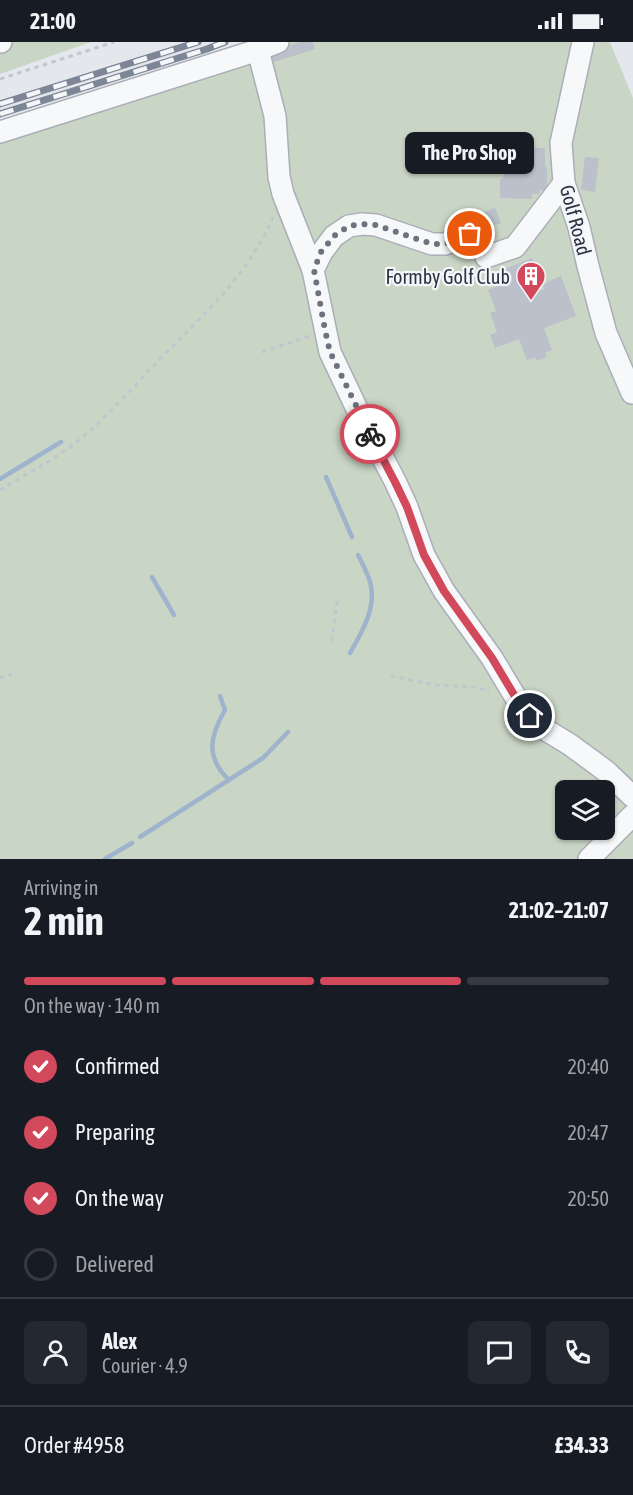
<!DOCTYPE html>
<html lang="en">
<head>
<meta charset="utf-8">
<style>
	:root { --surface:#171b24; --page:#242831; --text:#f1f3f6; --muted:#9ea1a6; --line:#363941; --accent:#d1495b }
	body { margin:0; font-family:"Asap Condensed",sans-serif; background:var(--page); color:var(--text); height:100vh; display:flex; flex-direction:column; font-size:22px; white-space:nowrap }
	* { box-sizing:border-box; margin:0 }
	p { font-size:20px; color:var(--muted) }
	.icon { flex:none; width:33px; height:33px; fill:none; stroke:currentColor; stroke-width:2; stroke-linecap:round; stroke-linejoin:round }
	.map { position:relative; height:817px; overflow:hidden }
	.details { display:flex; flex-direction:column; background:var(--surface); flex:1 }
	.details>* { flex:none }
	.fabs { position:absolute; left:555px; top:738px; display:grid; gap:12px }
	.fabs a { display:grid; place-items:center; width:60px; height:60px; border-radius:9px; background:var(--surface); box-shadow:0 2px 4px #0004; font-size:30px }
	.pin { position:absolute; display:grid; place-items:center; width:51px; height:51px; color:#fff; margin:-26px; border:3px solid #fff; border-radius:50%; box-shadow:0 2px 6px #0007 }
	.courier { position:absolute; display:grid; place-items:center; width:60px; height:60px; margin:-30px; border:4px solid #d1495b; border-radius:50%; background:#fff; color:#222; box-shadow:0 2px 8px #0007 }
	.bubble { position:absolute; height:42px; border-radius:9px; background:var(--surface); box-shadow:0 2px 4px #0004; font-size:20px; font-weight:700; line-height:42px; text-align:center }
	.head em { font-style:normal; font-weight:700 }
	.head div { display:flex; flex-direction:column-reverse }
	.head { display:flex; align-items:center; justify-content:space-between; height:102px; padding:0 24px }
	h1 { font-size:39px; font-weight:700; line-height:45px }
	.bar { display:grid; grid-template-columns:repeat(4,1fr); gap:9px 6px; align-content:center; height:72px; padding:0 24px }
	.bar i { height:8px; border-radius:4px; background:var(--line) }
	.bar .selected { background:var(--accent) }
	.bar p { grid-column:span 4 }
	.line { display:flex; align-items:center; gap:15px; padding:0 24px; border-top:2px solid var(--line) }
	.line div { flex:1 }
	.round { display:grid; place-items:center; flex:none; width:63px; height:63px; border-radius:9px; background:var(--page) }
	ol { padding:0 24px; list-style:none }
	li { display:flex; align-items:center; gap:18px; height:66px }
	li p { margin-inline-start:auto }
	li .icon { padding:6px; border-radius:50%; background:var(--accent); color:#fff; stroke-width:4 }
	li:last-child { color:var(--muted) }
	li i { width:33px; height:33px; border:3px solid var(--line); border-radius:50% }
	.status { display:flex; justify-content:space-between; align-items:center; height:42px; padding:0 30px; background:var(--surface); direction:ltr }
	.status svg { height:16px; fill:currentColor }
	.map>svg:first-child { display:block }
</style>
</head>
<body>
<div class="status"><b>21:00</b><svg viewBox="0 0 49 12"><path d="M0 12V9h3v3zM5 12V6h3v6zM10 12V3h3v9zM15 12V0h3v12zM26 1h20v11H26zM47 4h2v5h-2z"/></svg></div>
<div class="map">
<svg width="633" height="817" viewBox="0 0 633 817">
	<rect width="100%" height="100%" fill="#e4e7ec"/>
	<!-- green -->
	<g fill="#c9d6c5" fill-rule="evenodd">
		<path d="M9 0H91L0 32V4Z"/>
		<path d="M259 0H610L633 56V817H0V86ZM566 748H604V788H566Z"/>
	</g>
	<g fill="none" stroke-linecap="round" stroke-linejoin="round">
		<!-- stream -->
		<g stroke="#9fb4cc" stroke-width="4.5">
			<path d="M326 435 352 495"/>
			<path d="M0 437 61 400"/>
			<path d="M152 535 174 573"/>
			<path d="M350 611C361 592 376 567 371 544 369 533 363 523 358 513"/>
			<path d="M220 654 225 668C210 694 205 715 229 738"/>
			<path d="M140 795 263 716 288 690"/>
			<path d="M105 817 132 801"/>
		</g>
	</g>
	<!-- building -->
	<g fill="#bbc0ca">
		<path d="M300 0H313L315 7 274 20 270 10Z"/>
		<path d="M509 105 545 106V125H547V148H540L539 152H532V157L500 156V137H503L504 125H512V120H509Z"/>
		<path d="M585 115 599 116 595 150 581 148Z"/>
		<path d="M495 166 501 181 492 184 495 192 481 197 472 174Z"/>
		<path d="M532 216 537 230 532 232 539 249 544 247 543 243 548 241 547 240 561 234 576 274 544 286 552 308 545 311 547 315 537 319 535 315 527 318 519 297 495 306 490 293 497 290 490 271 496 269 488 248 494 246 489 233Z"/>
	</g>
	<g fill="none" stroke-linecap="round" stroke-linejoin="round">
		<!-- minor casing -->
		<g stroke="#a9aeb7" stroke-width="24">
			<g id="minor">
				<path d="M0 0H1"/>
				<path d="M583 0 561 101 564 141 579 185 588 224 606 291 632 351"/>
				<path d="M258 8 275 74 279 135 283 152 313 228"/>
				<path d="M0 90 258 8 278 0"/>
				<path d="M470 192 445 202H432L376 183 362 182 349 184 334 194 322 210 313 228 330 310 357 367 395 439 407 465 424 513 444 549 492 616 516 656 529 674 546 688 569 702 591 718 607 730 633 755"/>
				<path d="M486 215 515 205 564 141"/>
				<path d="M589 817 633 773"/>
			</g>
		</g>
		<!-- path -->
		<g stroke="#c2c5cb" stroke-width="3" stroke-dasharray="4.5 4.5" stroke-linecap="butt">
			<path d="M0 37 114 0"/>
			<path d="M455 99 456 112"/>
			<path d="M262 310 309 294"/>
			<path d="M0 448C26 432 54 418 78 399 107 375 133 345 159 318 203 273 248 234 273 175"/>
			<path d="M332 599 337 559"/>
			<path d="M391 634 436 643 474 645 490 649"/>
			<path d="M0 636 12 632"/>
		</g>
		<!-- minor -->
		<use href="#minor" stroke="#f7f8fa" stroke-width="21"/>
		<!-- rail casing -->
		<g stroke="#7d8696" stroke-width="7">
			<g id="rail">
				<path d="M0 62 198 0"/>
				<path d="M0 72 207 7 225 0"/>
			</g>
		</g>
		<!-- rail -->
		<use href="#rail" stroke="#f4f6f9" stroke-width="4.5" stroke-dasharray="14" stroke-linecap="butt"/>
	</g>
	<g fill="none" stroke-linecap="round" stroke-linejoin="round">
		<!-- done -->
		<path stroke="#6c737f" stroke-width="6" stroke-dasharray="0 10.8" d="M370 392 330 310 325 288 314 228 321 210 334 194 349 184 362 182 376 183 432 202H445L470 192"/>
		<!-- route -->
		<path stroke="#d1495b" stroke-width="8" d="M370 392 395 440 407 465 424 513 444 549 492 616 516 656 530 674"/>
	</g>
	<!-- icons -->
	<defs>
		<g id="building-pin" transform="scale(1.5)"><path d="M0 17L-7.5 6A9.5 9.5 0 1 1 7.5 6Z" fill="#d1495b" stroke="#f4f6f9"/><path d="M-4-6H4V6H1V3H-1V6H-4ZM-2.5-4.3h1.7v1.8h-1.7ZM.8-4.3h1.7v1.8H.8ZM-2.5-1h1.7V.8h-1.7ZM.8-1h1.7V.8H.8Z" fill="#fff"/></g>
	</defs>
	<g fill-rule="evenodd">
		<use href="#building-pin" x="531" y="234"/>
	</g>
	<g text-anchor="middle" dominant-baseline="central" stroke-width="4.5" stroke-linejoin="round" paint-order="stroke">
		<!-- street labels -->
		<g font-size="20" fill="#2b3445" stroke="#f4f6f9">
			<text transform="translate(576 178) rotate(75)">Golf Road</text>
		</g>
		<!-- poi labels -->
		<g font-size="20" fill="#2b3445" stroke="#f4f6f9" text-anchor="end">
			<text x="510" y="234">Formby Golf Club</text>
		</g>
	</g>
</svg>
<div class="fabs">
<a><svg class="icon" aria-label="layers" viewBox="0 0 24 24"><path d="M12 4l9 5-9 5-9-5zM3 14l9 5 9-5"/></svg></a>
</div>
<div class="pin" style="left:470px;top:192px;background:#ea580c"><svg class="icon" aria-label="bag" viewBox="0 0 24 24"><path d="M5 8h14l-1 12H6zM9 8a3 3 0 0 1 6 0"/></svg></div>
<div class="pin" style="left:530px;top:674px;background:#1f2937"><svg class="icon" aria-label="home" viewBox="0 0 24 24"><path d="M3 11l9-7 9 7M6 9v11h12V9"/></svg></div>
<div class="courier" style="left:370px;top:392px"><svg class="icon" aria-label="bike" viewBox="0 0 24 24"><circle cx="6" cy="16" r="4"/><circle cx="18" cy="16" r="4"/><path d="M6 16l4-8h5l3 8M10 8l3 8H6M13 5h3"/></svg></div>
<div class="bubble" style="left:405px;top:90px;width:129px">The Pro Shop</div>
</div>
<section class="details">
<div class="head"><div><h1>2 min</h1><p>Arriving in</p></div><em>21:02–21:07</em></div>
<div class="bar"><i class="selected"></i><i class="selected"></i><i class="selected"></i><i></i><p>On the way · 140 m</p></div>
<ol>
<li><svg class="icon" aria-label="check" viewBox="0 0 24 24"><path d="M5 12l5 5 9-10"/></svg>Confirmed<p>20:40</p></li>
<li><svg class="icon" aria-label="check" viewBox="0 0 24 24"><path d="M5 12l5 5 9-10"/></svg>Preparing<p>20:47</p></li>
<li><svg class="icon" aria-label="check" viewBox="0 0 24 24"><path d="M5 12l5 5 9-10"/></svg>On the way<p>20:50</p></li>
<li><i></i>Delivered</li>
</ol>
<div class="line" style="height:108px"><a class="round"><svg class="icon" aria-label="person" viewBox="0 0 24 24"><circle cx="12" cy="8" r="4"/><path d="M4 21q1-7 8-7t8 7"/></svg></a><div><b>Alex</b><p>Courier · 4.9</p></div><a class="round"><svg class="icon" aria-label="chat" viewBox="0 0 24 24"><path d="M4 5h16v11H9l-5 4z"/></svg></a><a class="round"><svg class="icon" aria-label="phone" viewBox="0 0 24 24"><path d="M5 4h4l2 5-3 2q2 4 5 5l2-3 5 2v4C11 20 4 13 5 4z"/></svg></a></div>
<div class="line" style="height:78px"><div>Order #4958</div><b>£34.33</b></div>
</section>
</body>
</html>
